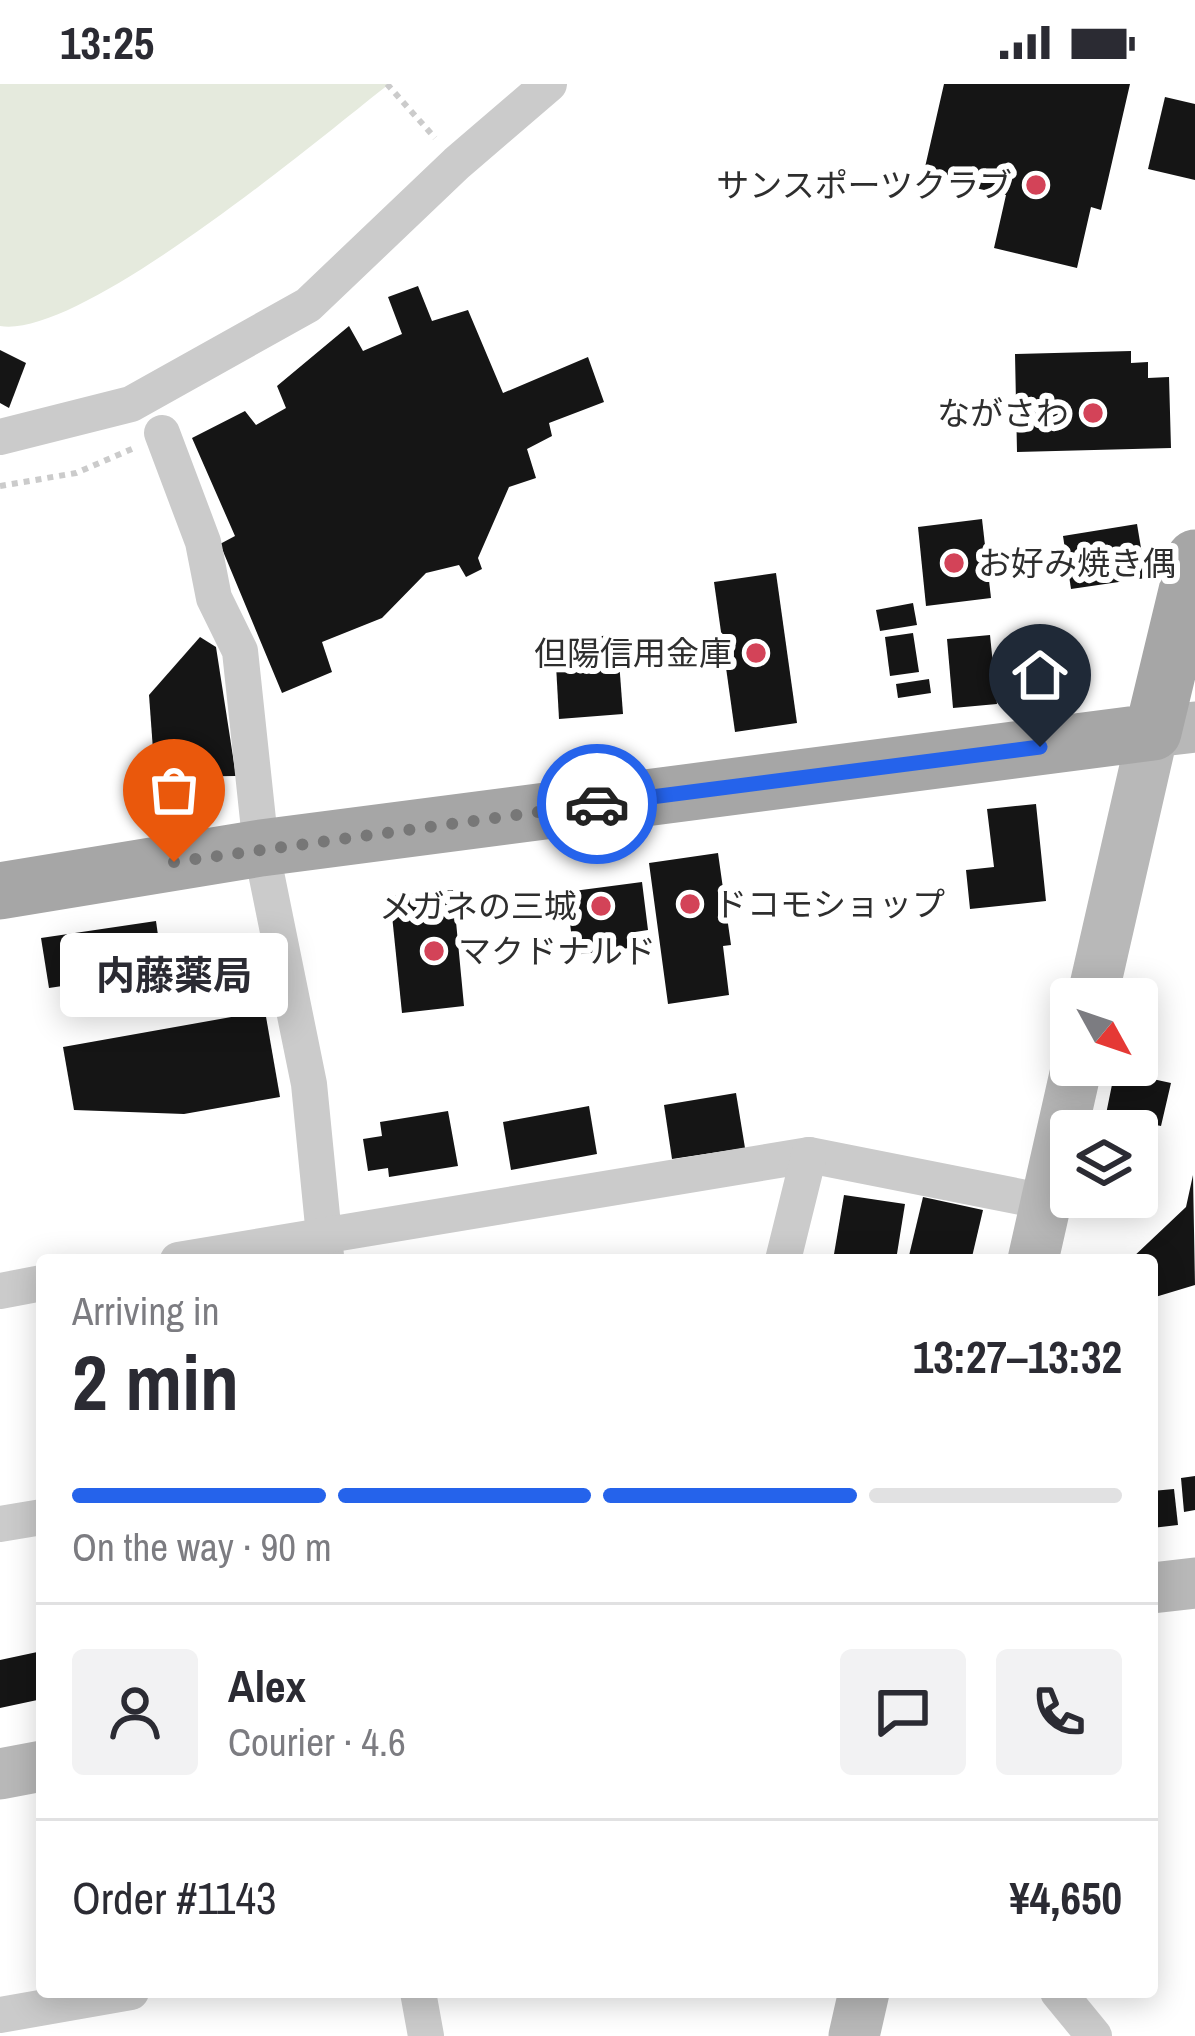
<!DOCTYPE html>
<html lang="en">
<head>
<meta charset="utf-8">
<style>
	:root { --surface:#fff; --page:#f2f2f3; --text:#2b2b33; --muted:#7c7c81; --line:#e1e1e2; --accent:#2563eb }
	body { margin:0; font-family:"Archivo Narrow","Noto Sans JP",sans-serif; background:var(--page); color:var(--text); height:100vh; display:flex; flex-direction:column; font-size:45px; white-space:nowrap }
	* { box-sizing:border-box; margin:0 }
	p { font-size:39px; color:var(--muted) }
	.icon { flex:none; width:66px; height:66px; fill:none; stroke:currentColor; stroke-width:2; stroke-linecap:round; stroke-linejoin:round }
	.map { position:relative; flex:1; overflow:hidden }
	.side { position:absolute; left:36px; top:1170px; width:1122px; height:744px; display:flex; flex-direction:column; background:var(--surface); border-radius:12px; box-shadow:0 6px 30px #0003 }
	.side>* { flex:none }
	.needle { width:78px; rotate:130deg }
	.fabs { position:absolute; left:1050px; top:894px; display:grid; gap:24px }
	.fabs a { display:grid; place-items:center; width:108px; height:108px; border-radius:12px; background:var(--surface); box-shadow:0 6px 30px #0003; font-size:60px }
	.pin { position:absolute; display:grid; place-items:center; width:102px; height:102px; color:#fff; margin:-123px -51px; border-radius:50% 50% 50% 0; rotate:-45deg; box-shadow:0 0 12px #0007 }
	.pin .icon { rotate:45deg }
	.courier { position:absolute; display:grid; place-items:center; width:120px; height:120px; margin:-60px; border:9px solid #2563eb; border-radius:50%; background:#fff; color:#222; box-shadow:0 3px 15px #0007 }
	.bubble { position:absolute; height:84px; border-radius:12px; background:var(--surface); box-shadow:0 6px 30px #0003; font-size:39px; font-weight:700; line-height:84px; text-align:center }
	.summary em { font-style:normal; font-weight:700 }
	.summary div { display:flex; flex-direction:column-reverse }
	.summary { display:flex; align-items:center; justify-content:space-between; height:204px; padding:0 36px }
	h1 { font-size:78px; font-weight:700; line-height:90px }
	.bar { display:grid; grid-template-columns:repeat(4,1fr); gap:18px 12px; align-content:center; height:144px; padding:0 36px }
	.bar i { height:15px; border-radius:9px; background:var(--line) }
	.bar .current { background:var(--accent) }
	.bar p { grid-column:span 4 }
	.line { display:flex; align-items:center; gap:30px; padding:0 36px; border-top:3px solid var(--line) }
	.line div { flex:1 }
	.round { display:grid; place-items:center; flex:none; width:126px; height:126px; border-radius:12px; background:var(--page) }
	.status { display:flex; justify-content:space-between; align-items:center; height:84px; padding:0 60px; background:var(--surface); direction:ltr }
	.status svg { height:33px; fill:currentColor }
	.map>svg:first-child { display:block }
</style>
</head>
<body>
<div class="status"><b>13:25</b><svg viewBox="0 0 49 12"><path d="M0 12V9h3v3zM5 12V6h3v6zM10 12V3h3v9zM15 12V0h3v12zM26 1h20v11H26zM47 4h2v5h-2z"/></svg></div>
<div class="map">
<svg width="1195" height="1952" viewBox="0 0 1195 1952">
	<rect width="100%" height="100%" fill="#fff"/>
	<!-- green -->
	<path fill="#e5eadd" d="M0 0H389C319 55 80 256 0 242Z"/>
	<!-- building -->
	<g fill="#151515">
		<path d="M944 0H1130L1101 126 1091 123 1077 184 994 164 1006 111 923 92Z"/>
		<path d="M1165 13 1195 20V96L1148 85Z"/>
		<path d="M418 202 432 237 468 226 503 309 588 273 604 318 549 339 552 352 527 365 536 394 509 403 478 474 482 485 466 493 459 481 426 489 382 534 322 558 332 588 282 609 220 460 235 452 192 354 245 327 256 341 286 324 277 302 349 242 363 267 402 250 388 213Z"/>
		<path d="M0 266 26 279 9 324 0 319Z"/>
		<path d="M1131 267V279L1148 278V294L1169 293 1171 364 1017 368 1015 270Z"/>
		<path d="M982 435 991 514 926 522 918 443Z"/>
		<path d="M1137 440 1146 494 1071 505 1063 452Z"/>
		<path d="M776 489 797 639 735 648 714 498Z"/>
		<path d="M913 519 917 541 880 547 876 526Z"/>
		<path d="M913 549 919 588 890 592 885 553Z"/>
		<path d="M610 551 612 569 571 574 569 556Z"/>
		<path d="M990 551 997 620 953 624 947 555Z"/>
		<path d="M200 553 216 563 236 692 155 693 149 611Z"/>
		<path d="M619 577 623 630 559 635 556 581Z"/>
		<path d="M929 595 931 609 898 614 896 600Z"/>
		<path d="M1036 720 1046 817 970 825 966 786 994 783 987 725Z"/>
		<path d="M718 769 731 861 723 862 729 911 668 920 649 779Z"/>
		<path d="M642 798 648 846 635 848 637 863 574 871 566 808Z"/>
		<path d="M453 806 464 922 402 929 390 812Z"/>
		<path d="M156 837 163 887 49 904 41 854Z"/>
		<path d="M265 927 280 1013 184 1030 74 1026 63 963Z"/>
		<path d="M1137 960 1155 963 1148 994 1171 999 1161 1042 1146 1039 1145 1049 1104 1040 1116 981H1137Z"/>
		<path d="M736 1009 745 1064 672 1075 664 1021Z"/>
		<path d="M589 1022 597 1070 511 1086 503 1038Z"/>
		<path d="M448 1027 458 1082 389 1093 388 1084 368 1087 363 1055 382 1052 380 1038Z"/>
		<path d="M1193 1091 1195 1201 1152 1214V1176H1130L1186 1123Z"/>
		<path d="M844 1111 905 1120 896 1176H833Z"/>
		<path d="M923 1113 983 1126 972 1173 908 1176Z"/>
		<path d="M1195 1392V1426L1184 1428 1181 1394Z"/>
		<path d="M1174 1405 1178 1441 1152 1444V1407Z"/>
		<path d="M42 1567V1615L0 1624V1576Z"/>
	</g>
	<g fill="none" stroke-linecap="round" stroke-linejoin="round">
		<!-- path -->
		<g stroke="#cbcbcb" stroke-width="6" stroke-dasharray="6 6" stroke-linecap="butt">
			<path d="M387 0 435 54"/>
			<path d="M0 402 76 389 134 364"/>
		</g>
		<!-- street -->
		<g stroke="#cbcbcb" stroke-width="36">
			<path d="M162 349 203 458 214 514 240 567 261 764 309 1000 326 1172"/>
			<path d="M0 353 131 320 308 221 457 79 549 0"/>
			<path d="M178 1176 809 1071 1046 1118"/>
			<path d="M783 1176 809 1071"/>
			<path d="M0 1207 42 1199"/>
			<path d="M0 1440 42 1433"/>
			<path d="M418 1908 426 1952"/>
			<path d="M1058 1908 1094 1952"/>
			<path d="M0 1931 131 1908"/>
		</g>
		<!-- secondary -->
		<g stroke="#b8b8b8" stroke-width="51">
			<path d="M1092 915 1153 648 1195 643"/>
			<path d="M1033 1176 1077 981"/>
			<path d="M1152 1504 1195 1499"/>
			<path d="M0 1690 42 1682"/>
			<path d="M854 1952 864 1908"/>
		</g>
		<!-- primary -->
		<path stroke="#a6a6a6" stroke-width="57" d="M0 807 261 764 1153 648 1195 474"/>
	</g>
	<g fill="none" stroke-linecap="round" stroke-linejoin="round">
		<!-- done -->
		<path stroke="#777" stroke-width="12" stroke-dasharray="0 21.6" d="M174 778 597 720"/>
		<!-- route -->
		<path stroke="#2563eb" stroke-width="15" d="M597 720 1040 663"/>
	</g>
	<!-- markers -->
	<g fill="#d34358" stroke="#fff" stroke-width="4.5">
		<circle cx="1036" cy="101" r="12"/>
		<circle cx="1093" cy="329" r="12"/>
		<circle cx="954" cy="479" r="12"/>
		<circle cx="756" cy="569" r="12"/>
		<circle cx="690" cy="820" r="12"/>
		<circle cx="601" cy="822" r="12"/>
		<circle cx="434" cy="867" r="12"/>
	</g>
	<g text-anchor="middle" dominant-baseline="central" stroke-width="12" stroke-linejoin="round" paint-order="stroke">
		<!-- poi labels -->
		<g font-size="33" fill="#2e2e2e" stroke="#fff" text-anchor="end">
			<text x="1012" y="101">サンスポーツクラブ</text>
			<text x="1069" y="329">ながさわ</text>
			<text x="978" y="479" text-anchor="start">お好み焼き偶</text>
			<text x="732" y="569">但陽信用金庫</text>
			<text x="714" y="820" text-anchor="start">ドコモショップ</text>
			<text x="577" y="822">メガネの三城</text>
			<text x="458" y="867" text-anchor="start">マクドナルド</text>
		</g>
	</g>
</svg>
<div class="fabs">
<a><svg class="needle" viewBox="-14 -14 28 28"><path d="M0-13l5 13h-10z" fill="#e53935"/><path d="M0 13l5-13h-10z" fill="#7c7c81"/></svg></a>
<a><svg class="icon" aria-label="layers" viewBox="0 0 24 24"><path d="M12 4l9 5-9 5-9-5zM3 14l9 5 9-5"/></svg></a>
</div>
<div class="pin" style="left:174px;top:778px;background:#ea580c"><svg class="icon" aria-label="bag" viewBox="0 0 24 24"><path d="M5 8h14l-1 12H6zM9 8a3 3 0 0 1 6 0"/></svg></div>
<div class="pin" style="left:1040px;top:663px;background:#1f2937"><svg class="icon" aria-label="home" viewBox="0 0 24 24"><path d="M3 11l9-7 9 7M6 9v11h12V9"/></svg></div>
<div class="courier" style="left:597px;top:720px"><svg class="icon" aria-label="car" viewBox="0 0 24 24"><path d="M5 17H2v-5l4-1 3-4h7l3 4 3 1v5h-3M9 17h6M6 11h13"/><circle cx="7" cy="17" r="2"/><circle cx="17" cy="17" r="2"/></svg></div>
<div class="bubble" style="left:60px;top:849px;width:228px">内藤薬局</div>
<section class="side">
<div class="summary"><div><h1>2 min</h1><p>Arriving in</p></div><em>13:27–13:32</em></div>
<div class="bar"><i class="current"></i><i class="current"></i><i class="current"></i><i></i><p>On the way · 90 m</p></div>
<div class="line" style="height:216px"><a class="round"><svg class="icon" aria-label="person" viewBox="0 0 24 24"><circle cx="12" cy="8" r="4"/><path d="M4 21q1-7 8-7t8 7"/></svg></a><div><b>Alex</b><p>Courier · 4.6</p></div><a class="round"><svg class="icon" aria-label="chat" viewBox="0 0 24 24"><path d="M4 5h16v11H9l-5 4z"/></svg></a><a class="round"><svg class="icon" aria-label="phone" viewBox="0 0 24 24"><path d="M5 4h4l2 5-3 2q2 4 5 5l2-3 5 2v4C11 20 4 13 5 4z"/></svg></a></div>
<div class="line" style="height:156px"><div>Order #1143</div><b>¥4,650</b></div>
</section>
</div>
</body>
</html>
